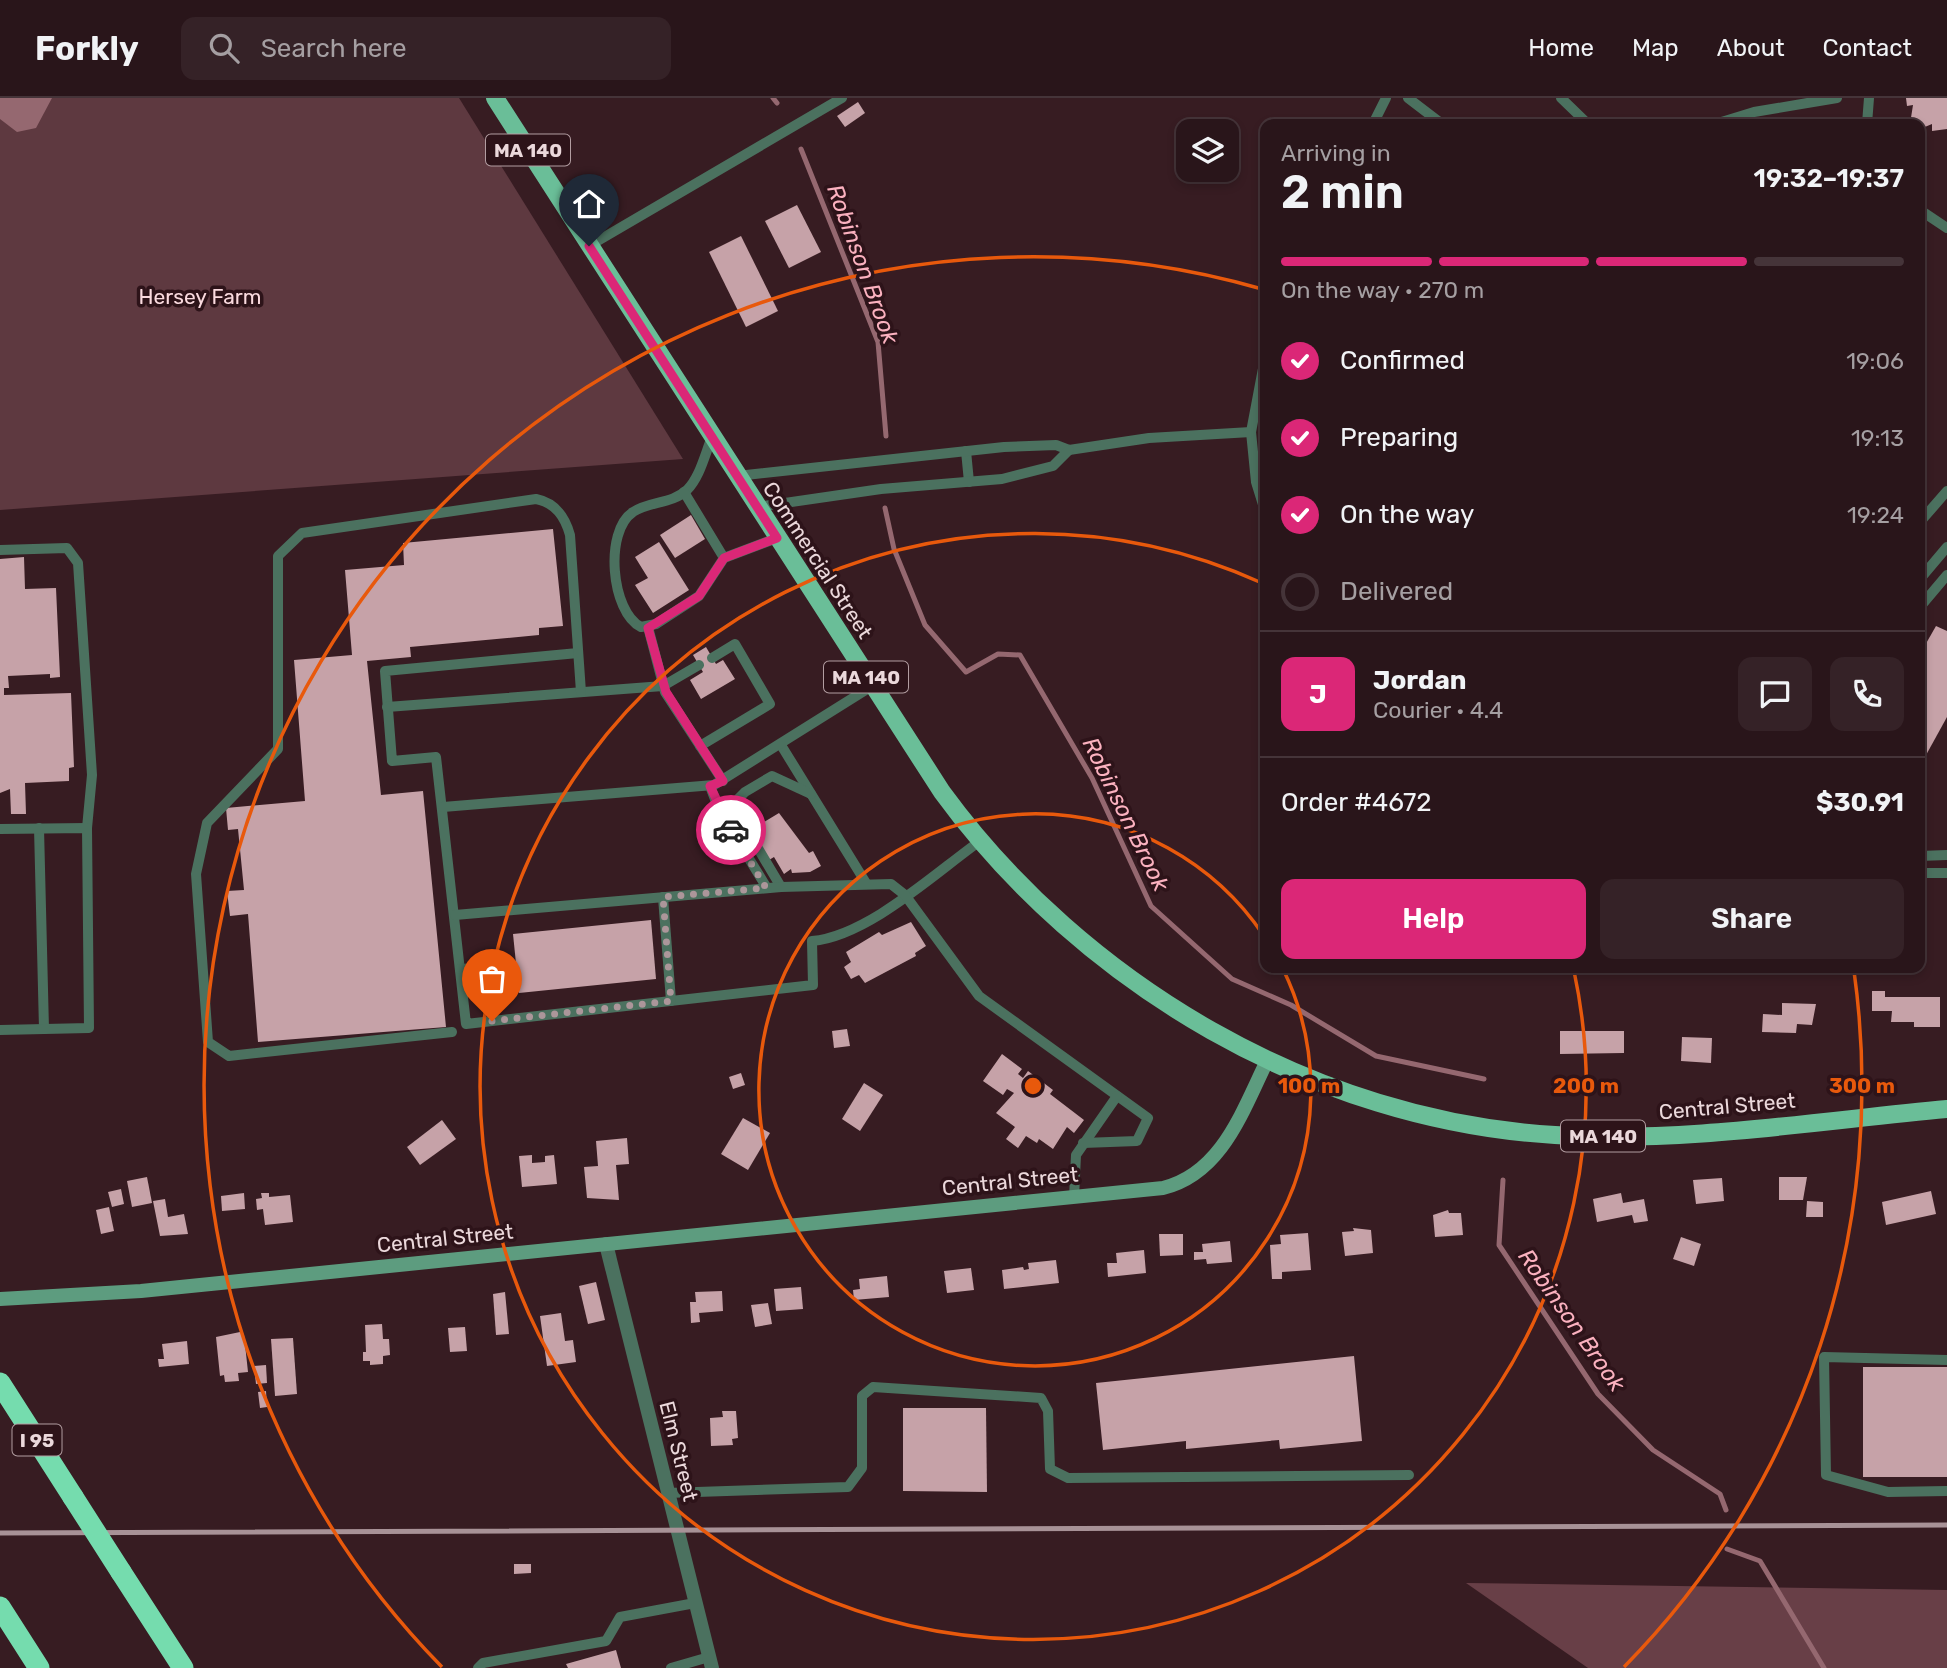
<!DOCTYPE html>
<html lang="en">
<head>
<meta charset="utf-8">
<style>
	:root { --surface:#29151a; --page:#352227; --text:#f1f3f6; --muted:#a59fa2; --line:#453439; --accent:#db2777 }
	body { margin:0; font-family:Rubik,sans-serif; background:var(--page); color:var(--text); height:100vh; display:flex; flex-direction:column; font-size:26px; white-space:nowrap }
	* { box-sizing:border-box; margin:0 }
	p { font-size:23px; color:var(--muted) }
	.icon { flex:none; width:38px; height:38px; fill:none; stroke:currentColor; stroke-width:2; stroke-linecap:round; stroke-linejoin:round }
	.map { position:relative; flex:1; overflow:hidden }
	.details { position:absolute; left:1260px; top:21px; width:665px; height:854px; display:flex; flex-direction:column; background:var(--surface); border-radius:14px; box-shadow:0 4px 10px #0003,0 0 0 2px var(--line) }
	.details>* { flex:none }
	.fabs { position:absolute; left:1176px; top:21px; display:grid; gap:14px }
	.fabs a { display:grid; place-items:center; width:63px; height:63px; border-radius:14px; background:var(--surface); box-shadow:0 4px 10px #0003,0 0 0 2px var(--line); font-size:35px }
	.pin { position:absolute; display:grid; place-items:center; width:60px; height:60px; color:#fff; margin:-72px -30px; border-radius:50% 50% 50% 0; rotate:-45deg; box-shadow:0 0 7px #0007 }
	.pin .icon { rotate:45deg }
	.courier { position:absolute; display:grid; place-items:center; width:70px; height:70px; margin:-35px; border:5px solid #db2777; border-radius:50%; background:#fff; color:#222; box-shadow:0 2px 9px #0007 }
	.summary em { font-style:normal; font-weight:600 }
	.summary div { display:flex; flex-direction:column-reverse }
	.summary { display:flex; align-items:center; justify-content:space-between; height:119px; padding:0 21px }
	h1 { font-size:46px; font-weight:600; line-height:52px }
	.bar { display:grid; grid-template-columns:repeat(4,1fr); gap:10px 7px; align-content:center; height:84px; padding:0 21px }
	.bar i { height:9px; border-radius:5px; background:var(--line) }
	.bar .selected { background:var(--accent) }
	.bar p { grid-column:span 4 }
	.line { display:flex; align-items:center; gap:18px; padding:0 21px; border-top:2px solid var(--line) }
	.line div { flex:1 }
	.round { display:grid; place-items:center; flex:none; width:74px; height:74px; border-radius:14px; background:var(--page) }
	ol { padding:0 21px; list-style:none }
	li { display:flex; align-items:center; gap:21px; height:77px }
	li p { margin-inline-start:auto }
	li .icon { padding:7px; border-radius:50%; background:var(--accent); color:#fff; stroke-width:4 }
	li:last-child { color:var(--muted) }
	li i { width:38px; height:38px; border:4px solid var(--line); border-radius:50% }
	.primary-button { display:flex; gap:14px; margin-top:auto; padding:14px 21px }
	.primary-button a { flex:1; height:80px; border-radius:14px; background:var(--accent); color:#fff; font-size:28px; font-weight:600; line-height:80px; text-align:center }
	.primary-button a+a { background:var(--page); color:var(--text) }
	header { display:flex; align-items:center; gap:42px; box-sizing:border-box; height:98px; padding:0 35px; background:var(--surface); border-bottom:2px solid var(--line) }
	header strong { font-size:33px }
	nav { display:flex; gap:38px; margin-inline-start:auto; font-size:24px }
	.search { width:490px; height:63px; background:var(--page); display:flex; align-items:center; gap:18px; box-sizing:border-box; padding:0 24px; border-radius:14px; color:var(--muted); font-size:26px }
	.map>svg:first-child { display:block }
</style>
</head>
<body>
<header>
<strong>Forkly</strong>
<div class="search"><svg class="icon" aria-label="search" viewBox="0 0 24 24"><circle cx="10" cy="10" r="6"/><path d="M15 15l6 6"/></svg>Search here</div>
<nav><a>Home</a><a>Map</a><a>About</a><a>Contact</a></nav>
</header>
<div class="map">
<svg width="1947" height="1570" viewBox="0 0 1947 1570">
	<rect width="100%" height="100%" fill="#371c22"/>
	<!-- green -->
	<path fill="#5e3940" d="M0 0H459L683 361 0 412Z"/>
	<!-- forest -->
	<path fill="#683f47" d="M1466 1485 1947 1492V1570H1588Z"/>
	<!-- water -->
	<path fill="#956870" d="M0 0H52L36 30 17 34 0 21Z"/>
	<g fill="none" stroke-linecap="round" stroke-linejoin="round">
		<!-- stream -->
		<g stroke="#956870" stroke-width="5">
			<path d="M773 0 777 5"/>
			<path d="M801 51 878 244 886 338"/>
			<path d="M885 410 894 451 925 527 966 574 998 556 1020 557 1092 680 1151 808 1232 881 1291 907 1376 958 1484 981"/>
			<path d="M1503 1082 1499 1147 1598 1296 1653 1352 1720 1396 1726 1412"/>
			<path d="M1727 1451 1760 1463 1824 1570"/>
		</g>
	</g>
	<!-- building -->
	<g fill="#c6a2a8">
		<path d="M1906 0H1947V31L1932 33V26L1920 31V26H1910L1913 7 1907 8Z"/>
		<path d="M858 4 865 15 845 29 837 18Z"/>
		<path d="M797 107 821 154 789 170 765 123Z"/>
		<path d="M741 138 778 213 746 229 709 154Z"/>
		<path d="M691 417 705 441 675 460 660 437Z"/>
		<path d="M553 431 563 528 539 530V537L410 549 411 559 367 563 381 697 423 693 446 929 258 944 248 816 230 818 227 793 244 792 238 731 228 732 226 710 305 703 294 562 352 557 345 472 404 467 403 445Z"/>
		<path d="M659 444 689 492 653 515 635 487 648 480 635 459Z"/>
		<path d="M24 459 25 491 56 490 60 579 50 580V576L8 578 9 590H4V597L71 595 74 669 69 670V683L25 685 26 716H11L10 691 0 695V461Z"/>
		<path d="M1936 528 1947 533V619L1920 668V556Z"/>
		<path d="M706 549 716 566 723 562 735 581 701 601 690 582 703 574 693 557Z"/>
		<path d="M779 715 809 755 813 753 821 768 810 774 792 775 791 771 784 776 774 759 769 762 758 744 763 740 756 729Z"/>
		<path d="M651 822 656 881 519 895 513 836Z"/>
		<path d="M911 824 926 848 915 855 916 858 865 885 859 877 851 881 844 869 851 864 846 854 879 834 882 837Z"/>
		<path d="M1872 893H1885V899H1940V929H1914V924H1891L1892 913H1872Z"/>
		<path d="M1782 905 1816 906 1812 927 1797 926 1796 935 1762 934 1763 916 1782 917Z"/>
		<path d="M847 931 850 948 834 950 832 933Z"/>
		<path d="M1560 933H1624V955L1560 956Z"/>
		<path d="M1682 939 1712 940 1711 965 1681 963Z"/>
		<path d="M1002 956 1022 971 1018 976 1023 980 1028 973 1053 992 1050 996 1084 1022 1074 1035 1067 1029 1053 1051 1039 1041 1037 1045 1026 1038 1018 1050 1006 1041 1015 1029 996 1015 1014 995 1007 991 1003 997 983 983Z"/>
		<path d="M741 975 745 987 733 991 729 979Z"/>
		<path d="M864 985 883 997 860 1033 842 1021Z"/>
		<path d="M743 1020 770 1035 748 1072 721 1056Z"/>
		<path d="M442 1022 456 1041 420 1067 407 1049Z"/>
		<path d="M627 1040 629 1066 616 1067 619 1102 587 1100 584 1069 598 1068 596 1043Z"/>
		<path d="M532 1057V1065L545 1064V1058L554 1057 557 1086 522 1089 519 1058Z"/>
		<path d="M147 1079 152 1105 132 1109 127 1083Z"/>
		<path d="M1779 1079H1807L1803 1102H1779Z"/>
		<path d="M1722 1080 1724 1103 1696 1106 1693 1082Z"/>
		<path d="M121 1091 124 1106 112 1109 108 1094Z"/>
		<path d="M1931 1093 1936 1116 1886 1127 1882 1104Z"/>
		<path d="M244 1095 245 1111 222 1113 221 1098Z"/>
		<path d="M261 1095H269V1099L290 1097 293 1124 265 1127 263 1111 257 1112 256 1101 262 1100Z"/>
		<path d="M1621 1095 1623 1105 1644 1101 1648 1123 1634 1125 1632 1117 1597 1124 1593 1101Z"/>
		<path d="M165 1101 168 1119 184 1116 188 1136 160 1138 153 1103Z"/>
		<path d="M1807 1103 1823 1104V1119H1806Z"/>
		<path d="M109 1109 114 1133 101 1136 96 1112Z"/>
		<path d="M1448 1112 1449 1115H1461L1463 1137 1435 1139 1433 1117Z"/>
		<path d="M1353 1130 1371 1132 1373 1155 1345 1158 1342 1134 1354 1133Z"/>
		<path d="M1308 1135 1311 1172 1282 1174V1181H1272L1270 1147 1281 1146 1280 1137Z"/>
		<path d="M1159 1136H1183V1157L1160 1158Z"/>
		<path d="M1681 1139 1701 1146 1694 1168 1673 1161Z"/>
		<path d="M1230 1143 1232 1164 1207 1166 1206 1161 1194 1162V1154H1203L1202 1146Z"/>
		<path d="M1144 1152 1146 1175 1108 1179 1107 1165H1117L1116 1155Z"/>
		<path d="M1056 1162 1059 1185 1004 1191 1002 1172 1023 1169 1024 1172 1029 1171 1028 1165Z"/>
		<path d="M971 1170 974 1192 947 1195 944 1173Z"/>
		<path d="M887 1178 889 1199 854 1202 853 1192 860 1191 859 1181Z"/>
		<path d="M596 1184 605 1222 588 1226 579 1188Z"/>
		<path d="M801 1189 803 1211 776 1213 774 1191Z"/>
		<path d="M722 1193 723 1213 699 1215 700 1224 691 1225 690 1204H696L695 1194Z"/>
		<path d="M505 1194 509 1236 496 1237 493 1196Z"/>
		<path d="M768 1205 772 1226 755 1229 751 1207Z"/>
		<path d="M561 1215 565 1243 573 1242 576 1264 547 1268 540 1218Z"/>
		<path d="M382 1226 383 1241H389L390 1257 383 1258V1266L370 1267V1263H363V1254H366L365 1227Z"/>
		<path d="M465 1229 467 1253 450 1254 448 1230Z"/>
		<path d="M240 1234 244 1237 248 1274 238 1275 239 1283 225 1284 224 1277 220 1278 216 1239Z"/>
		<path d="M293 1240 297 1296 275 1298 271 1241Z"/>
		<path d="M187 1243 189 1266 159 1269 158 1261H164L162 1246Z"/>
		<path d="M1354 1258 1362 1343 1280 1351 1279 1342 1186 1351V1343L1103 1352 1096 1285Z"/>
		<path d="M266 1267 267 1285 256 1286 254 1268Z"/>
		<rect x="1863" y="1269" width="84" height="110"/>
		<path d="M266 1293 267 1309 260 1310 258 1294Z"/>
		<path d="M903 1310H986L987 1394 903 1393Z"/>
		<path d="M722 1313H736L738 1340 732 1341 733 1347 711 1348 710 1320 723 1319Z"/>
		<path d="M514 1466H531V1475L514 1476Z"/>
		<path d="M616 1552 621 1570H568L566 1566Z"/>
	</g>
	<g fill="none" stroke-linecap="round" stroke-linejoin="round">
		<!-- service -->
		<g stroke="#4b715f" stroke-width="10">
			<path d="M1408 0 1442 26"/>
			<path d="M1561 0 1588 26"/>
			<path d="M1373 26 1386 0"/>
			<path d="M1715 26 1754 14 1837 0"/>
			<path d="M1867 26 1869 0"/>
			<path d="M1920 112 1947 130"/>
			<path d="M589 148 842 0"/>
			<path d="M1251 334 1256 384 1265 413"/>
			<path d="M712 339C705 356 700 379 687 392 672 406 649 403 633 414 604 433 611 514 641 529L656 526 699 498 724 460 777 440"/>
			<path d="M966 353 969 384"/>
			<path d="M737 378 1004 349 1056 347 1069 352 1149 340 1251 334 1265 260"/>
			<path d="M684 394 724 460"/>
			<path d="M757 409 881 391 1002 381 1053 368 1069 352"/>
			<path d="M1920 424 1947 393"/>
			<path d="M0 452 67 450 78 465 92 677 87 730"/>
			<path d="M1920 481 1947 449"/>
			<path d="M1920 509 1947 477"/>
			<path d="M648 529 665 594 723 683"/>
			<path d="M578 555 385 573 392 663 436 659 466 926 813 887 812 843C868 838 935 775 980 743"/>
			<path d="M387 609 663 588 699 567"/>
			<path d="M781 647 866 785"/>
			<path d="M700 648 770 606 735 546 712 560"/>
			<path d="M710 688 719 712 767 790"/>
			<path d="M443 709 714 687 872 588"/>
			<path d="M39 730 44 931"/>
			<path d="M0 731 87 730 89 930 0 932"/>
			<path d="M1920 758 1947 757"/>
			<path d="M1920 775H1947"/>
			<path d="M781 789 737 715 736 703 745 694 772 678 811 696"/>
			<path d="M663 799 671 903"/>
			<path d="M455 817 781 789 891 786 905 797 979 898 1148 1020 1137 1043 1083 1045"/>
			<path d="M460 871 507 868"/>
			<path d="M452 934 229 958 208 944 196 776 207 725 278 651V458L302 435 536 401C556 405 565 419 570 437L581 594"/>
			<path d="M1074 1100 1076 1057 1117 998"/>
			<path d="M1947 1262 1824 1259 1826 1377 1888 1394 1947 1393"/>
			<path d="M667 1395 848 1389 862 1370V1298L873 1289 1041 1300 1048 1313 1050 1371 1068 1380 1409 1377"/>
			<path d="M478 1570 483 1565 606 1543 620 1519 695 1505"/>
			<path d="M671 1570 709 1559"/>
		</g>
		<!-- tertiary -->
		<path stroke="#4b715f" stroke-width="14" d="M606 1146 712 1570"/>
		<!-- secondary -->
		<path stroke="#5d9c7f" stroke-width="14" d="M0 1201 141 1193 1163 1090C1223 1075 1243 1011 1268 961"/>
		<!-- primary -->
		<path stroke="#6abe98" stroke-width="18" d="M495 0 942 694C1083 887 1315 1023 1555 1037 1685 1045 1817 1023 1947 1011"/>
		<!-- motorway -->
		<g stroke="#75dcae" stroke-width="21">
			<path d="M0 1285 73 1399"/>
			<path d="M121 1474 183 1570"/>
			<path d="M0 1509 39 1570"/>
		</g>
		<!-- rail -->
		<path stroke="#a89297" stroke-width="5" d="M0 1435 1947 1427"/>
		<!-- motorway-bridge -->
		<path stroke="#75dcae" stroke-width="21" d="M73 1399 121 1474"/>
	</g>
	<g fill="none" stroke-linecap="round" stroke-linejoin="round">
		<!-- done -->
		<path stroke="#ac969a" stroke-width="7" stroke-dasharray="0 12.6" d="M492 923 671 903 663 799 766 790 731 732"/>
		<!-- route -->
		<path stroke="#db2777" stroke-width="9" d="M589 148 777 440 724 460 699 498 648 530 666 594 723 683 710 688 731 732"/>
	</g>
	<!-- distance rings -->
	<g fill="none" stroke="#e8590c" stroke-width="3.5">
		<path d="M1283 871A276 276 0 1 1 1264 838"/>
		<path d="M1574 873A553 553 0 1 1 1262 485"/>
		<path d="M442 1569A829 829 0 0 1 1262 191M1854 873A829 829 0 0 1 1624 1569"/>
	</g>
	<g text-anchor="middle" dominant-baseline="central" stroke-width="7" stroke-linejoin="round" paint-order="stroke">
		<!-- shield labels -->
		<g fill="#2d1319" stroke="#b29da1" stroke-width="2">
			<rect x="486" y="36.5" width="84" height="31" rx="5"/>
			<rect x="824" y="563.5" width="84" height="31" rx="5"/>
			<rect x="1561" y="1022.5" width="84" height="31" rx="5"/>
			<rect x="12.5" y="1326.5" width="49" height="31" rx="5"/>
		</g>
		<g font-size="19" font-weight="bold" fill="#ebd8db">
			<text x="528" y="52">MA 140</text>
			<text x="866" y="579">MA 140</text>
			<text x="1603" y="1038">MA 140</text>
			<text x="37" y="1342">I 95</text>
		</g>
		<!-- park labels -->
		<g font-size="21" fill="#fadadf" stroke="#2d1319">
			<text x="200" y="198">Hersey Farm</text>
		</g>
		<!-- street labels -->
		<g font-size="21" fill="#ebd8db" stroke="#2d1319">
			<text transform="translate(818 462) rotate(57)">Commercial Street</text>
			<text transform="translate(1727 1008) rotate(-5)">Central Street</text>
			<text transform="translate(1010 1083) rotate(-6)">Central Street</text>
			<text transform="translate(445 1140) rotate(-6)">Central Street</text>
			<text transform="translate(679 1353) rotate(76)">Elm Street</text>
		</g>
		<!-- water labels -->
		<g font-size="23" font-style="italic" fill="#fbb1bf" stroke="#2d1319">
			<text transform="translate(863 166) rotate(70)">Robinson Brook</text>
			<text transform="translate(1126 716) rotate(64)">Robinson Brook</text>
			<text transform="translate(1572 1222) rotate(55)">Robinson Brook</text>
		</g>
	</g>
	<circle cx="1033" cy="988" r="10" fill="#e8590c" stroke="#2d1319" stroke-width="3.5"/>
	<g font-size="21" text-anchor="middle" font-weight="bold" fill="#e8590c" stroke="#2d1319" stroke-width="7" stroke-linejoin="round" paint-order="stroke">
		<text x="1309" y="995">100 m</text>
		<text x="1586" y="995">200 m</text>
		<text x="1862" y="995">300 m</text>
	</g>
</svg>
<div class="fabs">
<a><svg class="icon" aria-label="layers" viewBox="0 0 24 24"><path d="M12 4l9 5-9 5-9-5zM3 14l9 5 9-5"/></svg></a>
</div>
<div class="pin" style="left:492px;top:923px;background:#ea580c"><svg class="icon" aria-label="bag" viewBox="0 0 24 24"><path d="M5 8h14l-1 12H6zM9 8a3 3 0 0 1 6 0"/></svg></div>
<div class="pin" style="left:589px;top:148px;background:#1f2937"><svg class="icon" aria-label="home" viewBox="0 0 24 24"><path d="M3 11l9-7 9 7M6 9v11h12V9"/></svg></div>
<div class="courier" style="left:731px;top:732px"><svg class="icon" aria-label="car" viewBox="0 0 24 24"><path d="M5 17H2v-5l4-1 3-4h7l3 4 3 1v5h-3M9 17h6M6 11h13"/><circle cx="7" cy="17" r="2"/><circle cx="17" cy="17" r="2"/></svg></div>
<section class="details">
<div class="summary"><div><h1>2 min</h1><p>Arriving in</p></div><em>19:32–19:37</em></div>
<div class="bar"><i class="selected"></i><i class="selected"></i><i class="selected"></i><i></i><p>On the way · 270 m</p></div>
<ol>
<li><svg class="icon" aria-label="check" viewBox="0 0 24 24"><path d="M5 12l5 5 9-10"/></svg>Confirmed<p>19:06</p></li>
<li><svg class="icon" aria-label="check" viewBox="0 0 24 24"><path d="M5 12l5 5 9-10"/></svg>Preparing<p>19:13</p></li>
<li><svg class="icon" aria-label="check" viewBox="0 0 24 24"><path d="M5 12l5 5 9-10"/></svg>On the way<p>19:24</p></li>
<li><i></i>Delivered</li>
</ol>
<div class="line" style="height:126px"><b class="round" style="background:var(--accent);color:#fff">J</b><div><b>Jordan</b><p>Courier · 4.4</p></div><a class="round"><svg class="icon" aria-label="chat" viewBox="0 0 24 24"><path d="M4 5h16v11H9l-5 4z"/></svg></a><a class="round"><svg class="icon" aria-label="phone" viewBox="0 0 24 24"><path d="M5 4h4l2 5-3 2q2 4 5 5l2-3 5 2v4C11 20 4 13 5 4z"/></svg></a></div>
<div class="line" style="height:91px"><div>Order #4672</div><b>$30.91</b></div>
<div class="primary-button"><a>Help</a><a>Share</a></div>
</section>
</div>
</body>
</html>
